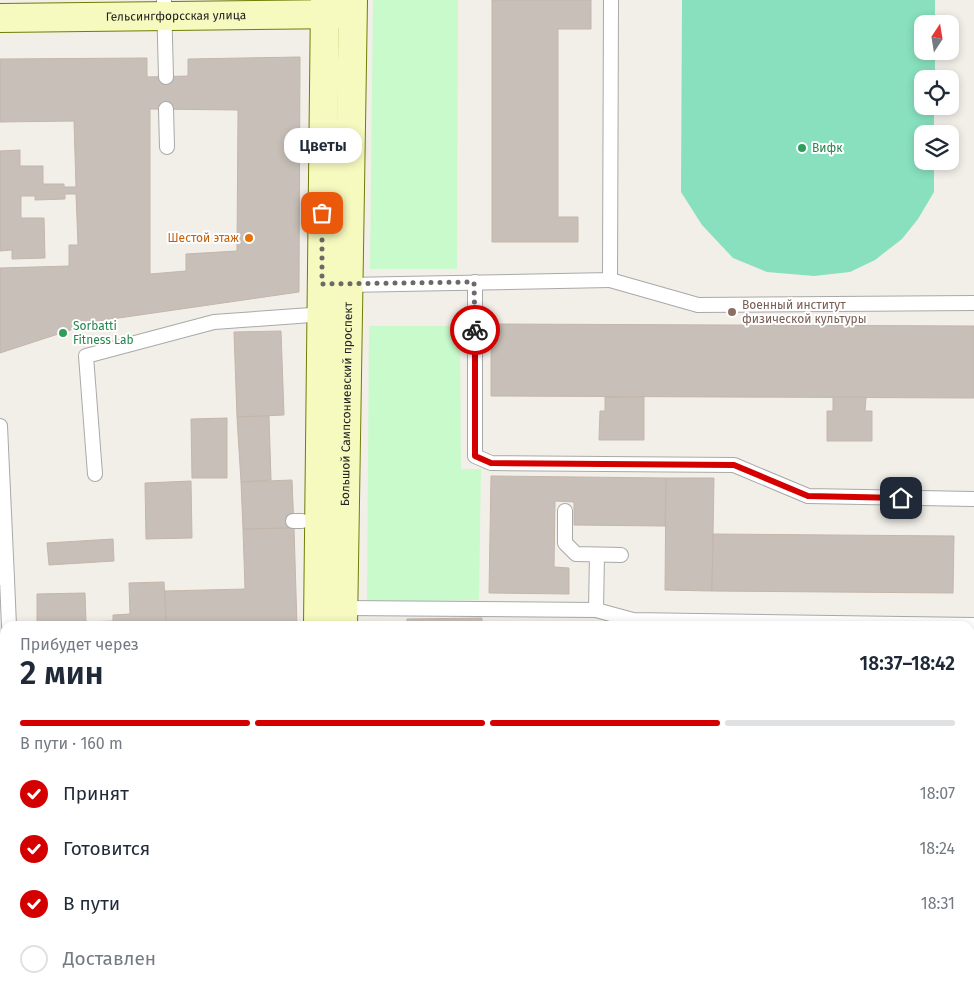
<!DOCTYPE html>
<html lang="ru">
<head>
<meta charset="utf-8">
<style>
	:root { --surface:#fff; --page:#f6f6f7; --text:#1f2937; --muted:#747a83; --line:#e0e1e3; --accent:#d40000 }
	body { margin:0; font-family:"Fira Sans",sans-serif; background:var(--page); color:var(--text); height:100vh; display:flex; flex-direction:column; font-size:19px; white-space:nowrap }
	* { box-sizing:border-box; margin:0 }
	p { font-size:16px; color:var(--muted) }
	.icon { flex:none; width:28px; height:28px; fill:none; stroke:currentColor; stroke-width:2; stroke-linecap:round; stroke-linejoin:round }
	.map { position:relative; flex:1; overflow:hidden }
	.details { position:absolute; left:0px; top:621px; width:975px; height:376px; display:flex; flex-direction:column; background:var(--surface); border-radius:15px 15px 0 0; box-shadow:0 2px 8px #0003 }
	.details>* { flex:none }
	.needle { width:32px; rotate:12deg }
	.buttons { position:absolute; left:914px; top:15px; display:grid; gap:10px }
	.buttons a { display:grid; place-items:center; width:45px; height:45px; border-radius:10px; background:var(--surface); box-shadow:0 2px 8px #0003; font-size:25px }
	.pin { position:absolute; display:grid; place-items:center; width:42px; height:42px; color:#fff; margin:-21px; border-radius:10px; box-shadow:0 2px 8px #0006 }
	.courier { position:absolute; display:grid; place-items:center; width:50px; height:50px; margin:-25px; border:4px solid #d40000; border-radius:50%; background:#fff; color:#222; box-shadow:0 1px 6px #0007 }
	.bubble { position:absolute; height:35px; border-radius:15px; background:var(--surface); box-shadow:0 2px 8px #0003; font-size:16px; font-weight:600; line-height:35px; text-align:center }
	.headline em { font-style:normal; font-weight:600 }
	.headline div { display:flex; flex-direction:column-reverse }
	.headline { display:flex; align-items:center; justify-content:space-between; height:85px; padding:0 20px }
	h1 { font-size:32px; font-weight:600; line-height:38px }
	.bar { display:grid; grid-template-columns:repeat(4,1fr); gap:8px 5px; align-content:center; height:60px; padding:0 20px }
	.bar i { height:6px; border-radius:4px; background:var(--line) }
	.bar .active { background:var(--accent) }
	.bar p { grid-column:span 4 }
	ol { padding:0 20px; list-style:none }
	li { display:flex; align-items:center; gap:15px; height:55px }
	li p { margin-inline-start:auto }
	li .icon { padding:5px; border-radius:50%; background:var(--accent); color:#fff; stroke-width:4 }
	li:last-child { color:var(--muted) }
	li i { width:28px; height:28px; border:2px solid var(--line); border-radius:50% }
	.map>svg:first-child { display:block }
</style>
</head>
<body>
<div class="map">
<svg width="974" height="997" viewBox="0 0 974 997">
	<rect width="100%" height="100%" fill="#f2efe9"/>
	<!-- park -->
	<g fill="#c8facc">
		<path d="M373 0H458L457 269H370Z"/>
		<path d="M369 326H460L461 469H481L479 600 367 602Z"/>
	</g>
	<!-- pitch -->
	<path fill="#88e0be" d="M682 0H935V24H922V51H935V79H922V106H934V134H922V161H934V192L918 219 902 239 875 260 850 272 814 276 767 272 733 258 702 225 681 192Z"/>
	<!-- building -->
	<g fill="#c7bfb8" stroke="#c4b6ab" fill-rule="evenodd">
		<path d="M492 0H591V29H558V217H578V242H492Z"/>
		<path d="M300 57 299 292 98 321 0 353V268L69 266V245H78L76 194H65V199L35 200V196H21V218H44L45 258 12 259V250L0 251V151L20 150V166H43V184H64V187H76L74 121 0 122V59L147 58V77L188 76V59ZM150 109 238 110 237 251 186 254V271L150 274Z"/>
		<path d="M491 324 974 326V398L491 396Z"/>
		<path d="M281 331 284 415 237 417 234 332Z"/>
		<path d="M605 397H644V440H599L600 411H605Z"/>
		<path d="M833 397H866L865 411H872V441H827V411H833Z"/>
		<path d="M269 416 271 480 241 482 237 417Z"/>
		<path d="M227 418V478H192L191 419Z"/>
		<path d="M491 476 666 478 665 526 574 525V502L555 501 554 567 569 568V594L489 593Z"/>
		<path d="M666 478H714L712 591 665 590Z"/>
		<path d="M292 480 294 528 243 529 241 482Z"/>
		<path d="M191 481 192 538 146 539 145 483Z"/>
		<path d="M294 528 297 626H166L165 591 245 589 243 529Z"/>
		<path d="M713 534 954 536 953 593 712 591Z"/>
		<path d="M113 539 114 561 49 565 47 543Z"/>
		<path d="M164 582 166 626H37V594L85 593 86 622 113 621V615L130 614 129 583Z"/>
		<path d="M482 618V626H407V619Z"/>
		<rect x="970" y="644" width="4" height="55"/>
		<rect x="0" y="716" width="5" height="52"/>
		<rect x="0" y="828" width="5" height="38"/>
		<rect x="970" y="851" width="4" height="54"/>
		<path d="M0 896H5V992H43V997H0Z"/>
		<rect x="114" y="992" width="182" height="5"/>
	</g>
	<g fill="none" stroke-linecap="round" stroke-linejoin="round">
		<!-- lane casing -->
		<g stroke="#a9a9a9" stroke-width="16">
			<g id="lane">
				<path d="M164 0 166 77"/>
				<path d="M166 109 167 147"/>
				<path d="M610 280 698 305 974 303"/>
				<path d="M475 282V456L491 463 734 465 808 496 974 499"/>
				<path d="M345 285 610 280 611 0"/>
				<path d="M0 426 7 579"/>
				<path d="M95 474 86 356 214 322 325 314"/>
				<path d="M565 511V543L576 554 621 555"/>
				<path d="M293 521H302"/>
				<path d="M0 578 7 579 9 626"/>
				<path d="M344 608 596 610 633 620 974 625"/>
				<path d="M596 610 597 555"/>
				<path d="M93 992 94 997"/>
				<path d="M461 992V997"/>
				<path d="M665 992V997"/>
				<path d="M922 992V997"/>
			</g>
		</g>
		<!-- street casing -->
		<g stroke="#a9a9a9" stroke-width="29">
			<g id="street">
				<path d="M0 674H5"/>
				<path d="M970 946H974"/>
			</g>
		</g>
		<!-- secondary casing -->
		<g stroke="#707d05" stroke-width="30">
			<g id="secondary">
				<path id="s1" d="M0 18 343 14"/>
				<path d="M318 626 325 0"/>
				<path id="s2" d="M343 626 353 0"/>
				<path d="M314 997V992"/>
				<path d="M337 997V992"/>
			</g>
		</g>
		<!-- lane -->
		<use href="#lane" stroke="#fff" stroke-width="14"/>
		<!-- street -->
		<use href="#street" stroke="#fff" stroke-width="26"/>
		<!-- secondary -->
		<use href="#secondary" stroke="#f7fabf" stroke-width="28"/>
	</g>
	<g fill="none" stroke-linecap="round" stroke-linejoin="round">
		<!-- done -->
		<path stroke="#6b6a68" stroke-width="5" stroke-dasharray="0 9" d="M322 213V284L474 282 475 330"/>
		<!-- route -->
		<path stroke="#d40000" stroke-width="6" d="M475 330V456L491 463 734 465 808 496 901 498"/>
	</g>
	<!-- markers -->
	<g fill="#2e9e5b" stroke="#fff" stroke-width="2">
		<circle cx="802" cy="148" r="5"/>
		<circle cx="63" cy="333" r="5"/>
	</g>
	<circle fill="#e8710a" stroke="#fff" stroke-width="2" cx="249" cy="238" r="5"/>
	<circle fill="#8d6e63" stroke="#fff" stroke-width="2" cx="732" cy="312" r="5"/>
	<g text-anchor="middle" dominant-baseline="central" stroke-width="4" stroke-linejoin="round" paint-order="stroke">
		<!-- street labels -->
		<g font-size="12" fill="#222" stroke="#fff">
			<text stroke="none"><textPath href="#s1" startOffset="176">Гельсингфорсская улица</textPath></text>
			<text stroke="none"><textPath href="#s2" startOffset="222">Большой Сампсониевский проспект</textPath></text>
		</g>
		<!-- leisure labels -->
		<g font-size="12" fill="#27864d" stroke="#fff" text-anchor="start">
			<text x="812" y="148">Вифк</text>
			<text x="73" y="326">Sorbatti<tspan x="73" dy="14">Fitness Lab</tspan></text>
		</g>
		<!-- food labels -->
		<g font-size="12" fill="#c56008" stroke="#fff" text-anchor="end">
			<text x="239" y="238">Шестой этаж</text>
		</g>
		<!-- education labels -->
		<g font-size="12" fill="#785e54" stroke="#fff" text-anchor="start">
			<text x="742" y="305">Военный институт<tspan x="742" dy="14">физической культуры</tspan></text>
		</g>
	</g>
</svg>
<div class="buttons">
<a><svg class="needle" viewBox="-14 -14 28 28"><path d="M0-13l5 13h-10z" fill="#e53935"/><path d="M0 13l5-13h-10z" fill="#747a83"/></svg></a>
<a><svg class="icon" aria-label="locate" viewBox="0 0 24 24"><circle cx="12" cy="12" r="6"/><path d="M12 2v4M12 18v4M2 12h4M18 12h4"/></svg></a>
<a><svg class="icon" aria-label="layers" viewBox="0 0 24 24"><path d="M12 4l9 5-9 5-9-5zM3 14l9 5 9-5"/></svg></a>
</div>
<div class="pin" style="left:322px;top:213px;background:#ea580c"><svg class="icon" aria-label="bag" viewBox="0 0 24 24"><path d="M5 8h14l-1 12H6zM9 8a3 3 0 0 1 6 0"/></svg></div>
<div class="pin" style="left:901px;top:498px;background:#1f2937"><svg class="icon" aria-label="home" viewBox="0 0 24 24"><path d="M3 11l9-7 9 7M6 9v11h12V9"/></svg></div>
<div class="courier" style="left:475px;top:330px"><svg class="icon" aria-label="bike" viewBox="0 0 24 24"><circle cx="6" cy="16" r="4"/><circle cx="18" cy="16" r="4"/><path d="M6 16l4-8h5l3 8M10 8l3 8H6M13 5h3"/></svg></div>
<div class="bubble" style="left:284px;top:128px;width:78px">Цветы</div>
<section class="details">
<div class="headline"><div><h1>2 мин</h1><p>Прибудет через</p></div><em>18:37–18:42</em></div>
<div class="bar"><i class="active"></i><i class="active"></i><i class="active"></i><i></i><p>В пути · 160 m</p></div>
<ol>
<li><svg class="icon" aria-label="check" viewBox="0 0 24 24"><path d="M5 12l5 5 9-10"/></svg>Принят<p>18:07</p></li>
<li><svg class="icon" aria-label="check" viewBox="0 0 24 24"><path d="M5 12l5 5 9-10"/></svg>Готовится<p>18:24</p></li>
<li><svg class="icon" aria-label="check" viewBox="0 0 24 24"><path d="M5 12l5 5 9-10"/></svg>В пути<p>18:31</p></li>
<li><i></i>Доставлен</li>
</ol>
</section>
</div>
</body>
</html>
